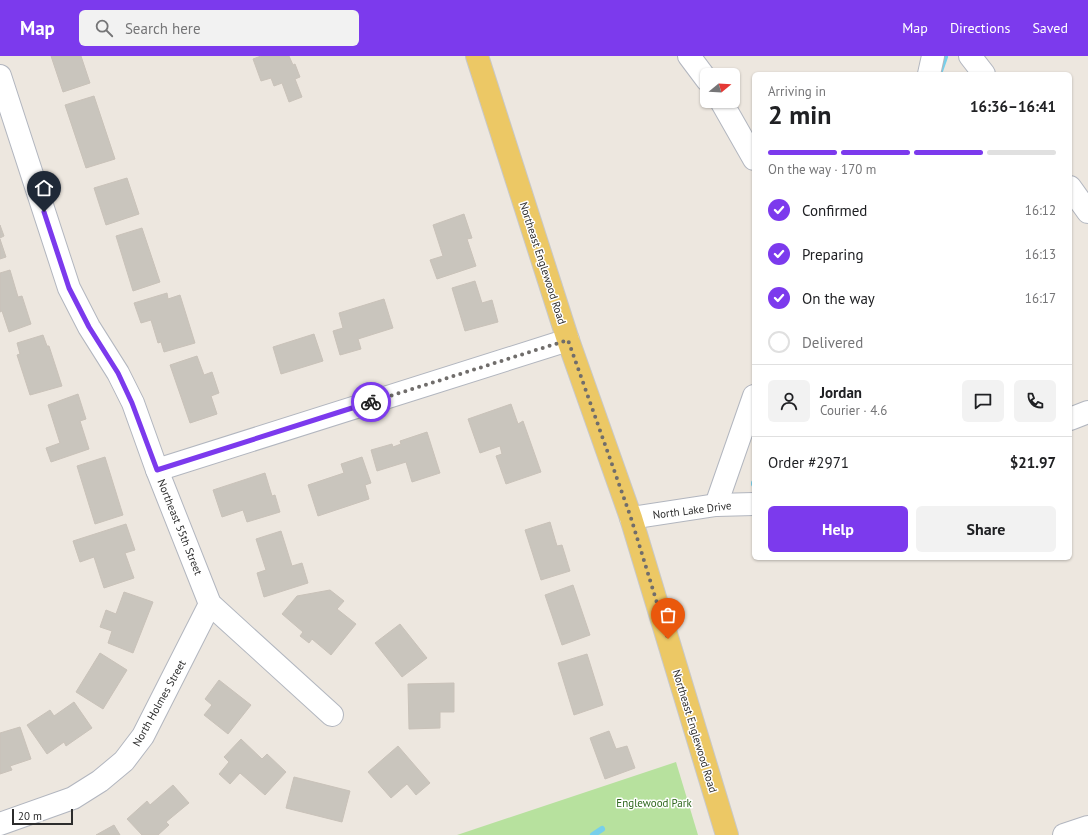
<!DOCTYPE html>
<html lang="en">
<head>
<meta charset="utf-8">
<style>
	:root { --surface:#fff; --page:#f2f2f2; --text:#202124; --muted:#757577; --line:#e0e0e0; --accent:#7c3aed }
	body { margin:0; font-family:"PT Sans",sans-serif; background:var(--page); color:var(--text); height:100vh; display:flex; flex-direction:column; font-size:15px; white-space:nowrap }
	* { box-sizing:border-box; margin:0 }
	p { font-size:13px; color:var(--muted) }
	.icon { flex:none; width:22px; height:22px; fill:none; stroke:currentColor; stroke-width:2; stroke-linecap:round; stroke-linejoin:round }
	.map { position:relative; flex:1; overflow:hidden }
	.details { position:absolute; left:752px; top:16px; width:320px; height:488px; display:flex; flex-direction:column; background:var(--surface); border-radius:6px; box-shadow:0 1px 3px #0004 }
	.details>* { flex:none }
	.needle { width:26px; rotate:72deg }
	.fabs { position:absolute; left:700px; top:12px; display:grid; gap:8px }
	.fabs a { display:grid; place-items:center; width:40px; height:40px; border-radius:6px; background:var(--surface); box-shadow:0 1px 3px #0004; font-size:20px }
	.scale { position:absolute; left:12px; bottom:10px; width:61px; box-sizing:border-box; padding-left:4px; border:2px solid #2c2c2c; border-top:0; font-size:11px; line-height:14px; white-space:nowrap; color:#2c2c2c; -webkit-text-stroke:3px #fff; paint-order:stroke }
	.pin { position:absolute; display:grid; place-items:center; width:34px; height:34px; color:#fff; margin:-41px -17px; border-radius:50% 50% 50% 0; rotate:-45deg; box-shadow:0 0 4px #0007 }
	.pin .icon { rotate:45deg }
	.courier { position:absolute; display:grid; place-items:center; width:40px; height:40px; margin:-20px; border:3px solid #7c3aed; border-radius:50%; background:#fff; color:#222; box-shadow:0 1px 5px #0007 }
	.summary em { font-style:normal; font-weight:800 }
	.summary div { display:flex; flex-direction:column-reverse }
	.summary { display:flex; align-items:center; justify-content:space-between; height:68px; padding:0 16px }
	h1 { font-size:26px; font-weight:800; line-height:30px }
	.bar { display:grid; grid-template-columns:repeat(4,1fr); gap:6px 4px; align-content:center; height:48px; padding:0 16px }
	.bar i { height:5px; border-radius:3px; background:var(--line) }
	.bar .selected { background:var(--accent) }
	.bar p { grid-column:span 4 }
	.line { display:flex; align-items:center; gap:10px; padding:0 16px; border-top:1px solid var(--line) }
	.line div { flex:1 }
	.round { display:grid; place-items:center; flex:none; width:42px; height:42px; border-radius:6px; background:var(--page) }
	ol { padding:0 16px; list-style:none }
	li { display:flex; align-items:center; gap:12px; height:44px }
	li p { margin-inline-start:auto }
	li .icon { padding:4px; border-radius:50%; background:var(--accent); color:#fff; stroke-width:4 }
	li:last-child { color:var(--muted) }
	li i { width:22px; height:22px; border:2px solid var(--line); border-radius:50% }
	.primary-button { display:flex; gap:8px; margin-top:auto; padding:8px 16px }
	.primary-button a { flex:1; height:46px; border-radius:6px; background:var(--accent); color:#fff; font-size:16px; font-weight:800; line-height:46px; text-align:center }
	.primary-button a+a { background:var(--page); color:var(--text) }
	header { display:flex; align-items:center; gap:24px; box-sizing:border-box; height:56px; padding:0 20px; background:var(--accent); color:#fff }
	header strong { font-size:19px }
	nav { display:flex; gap:22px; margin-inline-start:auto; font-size:14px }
	.search { width:280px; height:36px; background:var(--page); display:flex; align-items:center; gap:10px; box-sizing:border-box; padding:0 14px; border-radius:6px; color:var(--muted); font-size:15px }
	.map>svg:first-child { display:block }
</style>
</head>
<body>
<header>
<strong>Map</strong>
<div class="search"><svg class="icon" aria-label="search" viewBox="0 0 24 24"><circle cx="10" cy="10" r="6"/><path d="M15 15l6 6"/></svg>Search here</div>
<nav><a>Map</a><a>Directions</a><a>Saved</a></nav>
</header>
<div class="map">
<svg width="1088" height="779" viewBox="0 0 1088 779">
	<rect width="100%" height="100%" fill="#ede7df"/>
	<!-- green -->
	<path fill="#b7e19e" d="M676 706 698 779H457Z"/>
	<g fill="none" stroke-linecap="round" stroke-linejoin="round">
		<!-- stream -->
		<g stroke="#77cfea" stroke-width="6">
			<path d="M940 15 945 1"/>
			<path d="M754 428V427"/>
			<path d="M593 779 602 773"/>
		</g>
	</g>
	<!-- building -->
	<g fill="#c9c5bd" stroke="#c9c2b9">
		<path d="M51 0H81L90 27 63 36Z"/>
		<path d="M261 0H289L293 9 295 8 300 21 295 23 302 41 289 46 282 27 274 30 271 22 261 25 253 3Z"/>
		<path d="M94 40 115 103 86 112 65 49Z"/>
		<path d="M127 122 139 158 106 169 94 132Z"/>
		<path d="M464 158 472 182 467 183 476 210 437 223 430 204 443 200 433 169Z"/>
		<path d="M0 169 4 180 0 182Z"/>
		<path d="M142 172 160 226 133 235 116 180Z"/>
		<path d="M0 183 6 201 0 203Z"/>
		<path d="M10 214 18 241 22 240 31 268 9 276 2 255 0 256V217Z"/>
		<path d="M475 225 482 247 492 244 498 266 465 275 452 232Z"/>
		<path d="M167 237 168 243 180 239 195 287 164 296 161 286 158 287 151 264 141 267 134 247Z"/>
		<path d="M384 243 393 272 358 283 361 293 340 299 333 275 343 272 339 257Z"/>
		<path d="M314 278 323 305 281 318 273 291Z"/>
		<path d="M43 279 47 290H49L62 330 30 339 17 299 20 298 17 287Z"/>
		<path d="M197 300 204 319 212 316 219 337 211 340 217 358 190 367 170 309Z"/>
		<path d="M78 338 86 363 80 365 89 393 51 406 46 392 60 387 48 349Z"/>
		<path d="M511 348 518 368 523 365 541 416 506 428 496 400 502 398 500 390 480 397 468 363Z"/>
		<path d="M427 376 440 417 412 426 406 406 377 415 371 394 392 388 393 391 401 388 400 385Z"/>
		<path d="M105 401 123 459 95 468 77 410Z"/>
		<path d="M362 401 371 427 365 429 369 443 318 460 308 429 344 417 341 408Z"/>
		<path d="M265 417 272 440 275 439 280 456 247 466 243 454 222 461 213 434Z"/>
		<path d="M550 466 557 490 562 489 570 515 541 524 525 474Z"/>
		<path d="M126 468 135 494 125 497 134 522 104 532 94 501 80 506 73 485Z"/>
		<path d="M281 475 292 510 302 507 308 527 264 541 257 517 266 514 256 483Z"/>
		<path d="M573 529 590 579 562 589 545 539Z"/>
		<path d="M330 534 344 545 337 553 356 568 331 599 312 583 309 587 300 580 303 576 282 558 297 540Z"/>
		<path d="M124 536 153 546 133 597 108 587 112 575 100 571 106 554 116 558Z"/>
		<path d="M400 568 427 602 402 621 375 587Z"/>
		<path d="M100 597 127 614 103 653 76 636Z"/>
		<path d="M587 598 603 649 574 659 558 607Z"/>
		<path d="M219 624 251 649 228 678 204 659 212 649 205 643Z"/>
		<path d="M454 627V656H440V672L409 673 408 628Z"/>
		<path d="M74 646 92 672 66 690 64 686 47 698 27 669 50 654 54 660Z"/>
		<path d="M20 671 31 703 10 710 12 714 0 718V677Z"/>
		<path d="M609 675 616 693 627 690 635 712 605 723 590 682Z"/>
		<path d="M241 683 262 703 267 698 286 716 265 739 240 717 230 728 219 718 229 706 224 701Z"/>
		<path d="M398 690 430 727 416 739 407 728 391 742 368 716Z"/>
		<path d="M294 721 350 735 342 766 286 752Z"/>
		<path d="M173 729 189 747 166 766 169 769 158 779H142L127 763 147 745 150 749Z"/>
		<path d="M114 769 120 779H96Z"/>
	</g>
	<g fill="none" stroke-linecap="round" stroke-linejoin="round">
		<!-- minor casing -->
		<g stroke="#b2b6bf" stroke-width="24">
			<g id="minor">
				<path d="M689 0 707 24"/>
				<path d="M970 0 984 18"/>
				<path d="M929 18 933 0"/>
				<path d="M0 20 69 232 89 271 118 317 133 347 157 414 210 548 332 659"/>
				<path d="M721 45 754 103"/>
				<path d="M1070 131 1088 156"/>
				<path d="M1070 363 1088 356"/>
				<path d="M157 414 568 284"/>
				<path d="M716 449 754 340"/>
				<path d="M631 462 716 449 754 448"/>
				<path d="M0 768 73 742 100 725 124 705 143 680 210 548"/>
				<path d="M1064 779 1088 771"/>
			</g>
		</g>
		<!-- major casing -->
		<g stroke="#c8c8c8" stroke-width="24">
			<path id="major" d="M477 0 568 284 631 462 727 779"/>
		</g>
		<!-- minor -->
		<use href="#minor" stroke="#fff" stroke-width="22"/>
		<!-- major -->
		<use href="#major" stroke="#ecc865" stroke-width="22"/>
	</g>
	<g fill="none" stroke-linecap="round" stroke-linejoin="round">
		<!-- done -->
		<path stroke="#706d6b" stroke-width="4" stroke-dasharray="0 7.2" d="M371 346 568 284 631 462 668 583"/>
		<!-- route -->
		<path stroke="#7c3aed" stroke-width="5" d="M44 156 69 232 89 271 118 317 132 347 157 414 371 346"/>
	</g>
	<g text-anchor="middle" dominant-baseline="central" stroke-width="3" stroke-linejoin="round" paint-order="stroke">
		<!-- street labels -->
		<g font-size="11" fill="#2c2c2c" stroke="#fff">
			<text transform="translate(543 207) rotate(72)">Northeast Englewood Road</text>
			<text transform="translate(692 454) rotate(-7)">North Lake Drive</text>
			<text transform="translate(180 471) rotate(68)">Northeast 55th Street</text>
			<text transform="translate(159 647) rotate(-61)">North Holmes Street</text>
			<text transform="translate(695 675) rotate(73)">Northeast Englewood Road</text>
		</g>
		<!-- park labels -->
		<g font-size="11" fill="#2f681e" stroke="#fff">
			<text x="654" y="747">Englewood Park</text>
		</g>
	</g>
</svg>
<div class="fabs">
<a><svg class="needle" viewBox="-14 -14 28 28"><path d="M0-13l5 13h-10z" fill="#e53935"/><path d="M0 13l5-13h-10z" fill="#757577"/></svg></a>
</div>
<div class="scale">20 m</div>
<div class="pin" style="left:668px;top:583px;background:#ea580c"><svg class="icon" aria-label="bag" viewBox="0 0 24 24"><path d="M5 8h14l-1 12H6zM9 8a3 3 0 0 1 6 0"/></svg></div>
<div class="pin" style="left:44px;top:156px;background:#1f2937"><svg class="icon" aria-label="home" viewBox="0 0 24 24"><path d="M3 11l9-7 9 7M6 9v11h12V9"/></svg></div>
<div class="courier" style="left:371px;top:346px"><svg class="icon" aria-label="bike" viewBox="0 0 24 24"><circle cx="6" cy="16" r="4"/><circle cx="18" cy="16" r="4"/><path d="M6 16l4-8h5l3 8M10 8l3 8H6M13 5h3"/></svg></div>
<section class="details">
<div class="summary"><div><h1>2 min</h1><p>Arriving in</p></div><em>16:36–16:41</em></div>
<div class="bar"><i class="selected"></i><i class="selected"></i><i class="selected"></i><i></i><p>On the way · 170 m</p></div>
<ol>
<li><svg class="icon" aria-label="check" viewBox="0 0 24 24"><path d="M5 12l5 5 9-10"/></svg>Confirmed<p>16:12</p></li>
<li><svg class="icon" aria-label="check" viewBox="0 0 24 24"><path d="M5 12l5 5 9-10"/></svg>Preparing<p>16:13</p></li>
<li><svg class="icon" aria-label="check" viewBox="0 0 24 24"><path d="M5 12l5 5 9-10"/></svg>On the way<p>16:17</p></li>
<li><i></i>Delivered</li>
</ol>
<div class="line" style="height:72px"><a class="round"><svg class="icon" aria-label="person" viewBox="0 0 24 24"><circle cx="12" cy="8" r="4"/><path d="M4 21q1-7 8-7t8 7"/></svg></a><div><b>Jordan</b><p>Courier · 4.6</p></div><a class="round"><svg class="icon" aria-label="chat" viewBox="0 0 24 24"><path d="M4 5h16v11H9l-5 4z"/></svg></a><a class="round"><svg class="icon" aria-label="phone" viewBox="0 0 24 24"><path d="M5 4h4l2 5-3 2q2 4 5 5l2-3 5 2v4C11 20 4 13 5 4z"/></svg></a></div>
<div class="line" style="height:52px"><div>Order #2971</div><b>$21.97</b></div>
<div class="primary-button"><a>Help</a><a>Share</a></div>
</section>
</div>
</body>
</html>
